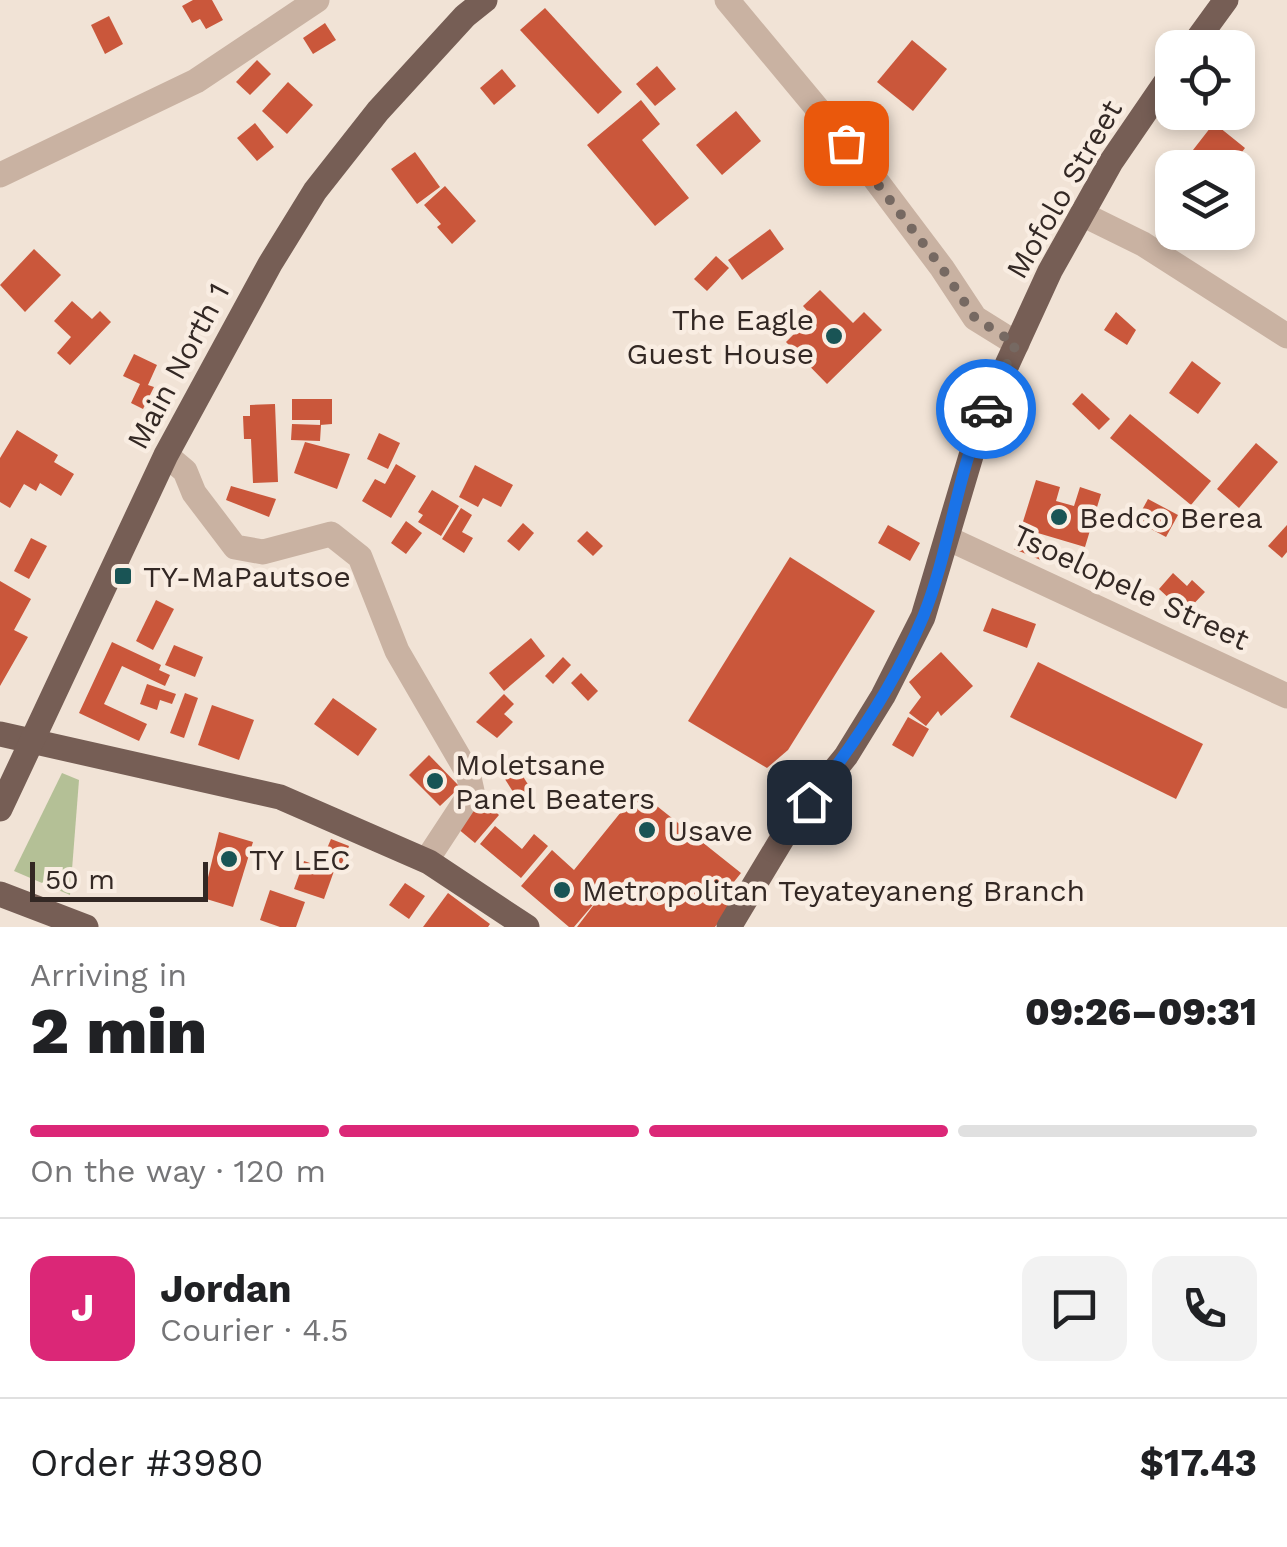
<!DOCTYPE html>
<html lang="en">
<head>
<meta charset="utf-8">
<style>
	:root { --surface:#fff; --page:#f2f2f2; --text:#202124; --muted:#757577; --line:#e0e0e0; --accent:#db2777 }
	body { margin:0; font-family:"Work Sans",sans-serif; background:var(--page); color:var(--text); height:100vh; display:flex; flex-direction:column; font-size:38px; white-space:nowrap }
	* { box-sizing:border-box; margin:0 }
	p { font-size:32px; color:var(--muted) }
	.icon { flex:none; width:55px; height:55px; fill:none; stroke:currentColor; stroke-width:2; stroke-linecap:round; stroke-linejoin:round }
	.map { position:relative; height:927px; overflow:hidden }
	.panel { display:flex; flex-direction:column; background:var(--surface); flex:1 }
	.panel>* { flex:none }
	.tools { position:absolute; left:1155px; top:30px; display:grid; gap:20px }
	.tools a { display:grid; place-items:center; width:100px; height:100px; border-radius:20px; background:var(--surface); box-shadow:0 5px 15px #0003; font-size:50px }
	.scale { position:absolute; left:30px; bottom:25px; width:178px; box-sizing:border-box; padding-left:10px; border:5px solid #332824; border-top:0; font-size:28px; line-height:35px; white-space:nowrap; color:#332824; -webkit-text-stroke:8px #f9ede2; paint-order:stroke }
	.pin { position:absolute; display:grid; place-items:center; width:85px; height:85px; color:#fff; margin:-42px; border-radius:20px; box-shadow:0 5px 15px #0006 }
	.courier { position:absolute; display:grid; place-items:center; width:100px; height:100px; margin:-50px; border:8px solid #1a73e8; border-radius:50%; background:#fff; color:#222; box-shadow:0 2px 12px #0007 }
	.head em { font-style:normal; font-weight:800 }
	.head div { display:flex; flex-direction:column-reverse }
	.head { display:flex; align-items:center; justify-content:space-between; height:170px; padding:0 30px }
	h1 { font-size:65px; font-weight:800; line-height:75px }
	.bar { display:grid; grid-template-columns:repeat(4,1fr); gap:15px 10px; align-content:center; height:120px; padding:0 30px }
	.bar i { height:12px; border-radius:8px; background:var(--line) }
	.bar .current { background:var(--accent) }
	.bar p { grid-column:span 4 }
	.line { display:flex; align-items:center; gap:25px; padding:0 30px; border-top:2px solid var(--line) }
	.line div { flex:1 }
	.round { display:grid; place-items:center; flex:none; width:105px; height:105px; border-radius:20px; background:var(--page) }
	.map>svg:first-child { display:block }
</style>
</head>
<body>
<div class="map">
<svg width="1287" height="927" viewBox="0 0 1287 927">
	<rect width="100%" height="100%" fill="#f1e3d6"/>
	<!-- green -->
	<path fill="#b4c096" d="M62 773 79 780 70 895 14 871Z"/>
	<!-- building -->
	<g fill="#ca573b">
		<path d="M193 0H212L223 20 206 29 200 19 192 23 182 6Z"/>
		<path d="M545 8 622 92 598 114 520 30Z"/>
		<path d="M109 16 123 44 105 54 91 25Z"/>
		<path d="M325 23 336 40 313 54 303 38Z"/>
		<path d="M912 40 947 69 913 111 877 82Z"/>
		<path d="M257 60 271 74 250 95 236 82Z"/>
		<path d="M657 66 676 89 655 106 636 84Z"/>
		<path d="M502 69 516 86 494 105 480 88Z"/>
		<path d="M288 82 313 105 287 134 262 111Z"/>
		<path d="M641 100 660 124 642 140 689 198 655 226 587 145Z"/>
		<path d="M736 111 761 141 722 175 696 145Z"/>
		<path d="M255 123 274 147 257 161 237 138Z"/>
		<path d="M1214 123 1245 148 1233 164 1215 150 1202 168H1179Z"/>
		<path d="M415 152 440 187 417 204 391 169Z"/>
		<path d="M445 186 476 221 452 244 437 227 441 224 424 205Z"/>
		<path d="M770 229 784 249 742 280 728 260Z"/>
		<path d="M34 249 61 275 25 312 0 285Z"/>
		<path d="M716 256 729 268 707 291 694 279Z"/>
		<path d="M820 290 853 323 864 312 882 330 827 384 786 342 812 316 803 306Z"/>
		<path d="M72 301 92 319 100 311 111 322 70 365 57 353 71 337 54 321Z"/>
		<path d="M1116 312 1136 330 1127 345 1104 330Z"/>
		<path d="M134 354 157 365 148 385 154 387 143 409 131 403 140 384 123 376Z"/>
		<path d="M1192 361 1221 383 1198 414 1169 393Z"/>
		<path d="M1082 393 1110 419 1099 430 1072 404Z"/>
		<path d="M292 399H332V424L320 425V420H292Z"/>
		<path d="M275 404 278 482 253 483 251 439H244L243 416H250V405Z"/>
		<path d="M1130 414 1211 481 1191 505 1110 438Z"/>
		<path d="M292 424 321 425 320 441 291 440Z"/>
		<path d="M17 430 58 455 54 462 74 474 61 496 40 483 36 491 24 484 10 508 0 502V458Z"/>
		<path d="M379 433 400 443 388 469 367 459Z"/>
		<path d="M305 442 350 454 337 489 294 473Z"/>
		<path d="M1256 443 1278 462 1239 508 1217 489Z"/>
		<path d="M396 464 416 476 391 518 362 501 375 479 385 484Z"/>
		<path d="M475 465 513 485 501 507 483 498 478 507 459 497Z"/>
		<path d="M1036 480 1060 487 1056 501 1074 506 1080 487 1101 494 1085 547 1021 528Z"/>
		<path d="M231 486 276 499 269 517 226 500Z"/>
		<path d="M432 490 459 506 441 536 418 522 423 515 418 512Z"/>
		<path d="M1148 499 1178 515 1166 537 1136 521Z"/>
		<path d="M461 508 472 515 462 532 473 538 464 553 442 539Z"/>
		<path d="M406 521 422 533 406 554 391 543Z"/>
		<path d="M523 523 534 533 519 551 507 541Z"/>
		<path d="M888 525 920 543 910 561 878 543Z"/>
		<path d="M1287 525V552L1282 558 1268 546Z"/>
		<path d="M587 531 603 546 593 556 577 541Z"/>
		<path d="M1020 534 1049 546 1043 561 1014 549Z"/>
		<path d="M31 538 47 546 29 579 14 571Z"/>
		<path d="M790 557 875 611 788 750 767 768 688 721Z"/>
		<path d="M1173 573 1187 586 1192 580 1205 592 1185 613 1159 589Z"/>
		<path d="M0 581 31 599 14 630 28 637 0 686Z"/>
		<path d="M156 600 174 609 153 650 136 641Z"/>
		<path d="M992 608 1036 624 1027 648 983 631Z"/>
		<path d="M531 638 545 656 504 691 489 673Z"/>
		<path d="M112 642 161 665 159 670 170 675 165 686 122 666 104 704 147 724 139 741 79 713Z"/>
		<path d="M174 645 203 657 195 677 165 665Z"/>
		<path d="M941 652 973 686 941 716 938 711 926 726 909 713 921 697 909 682Z"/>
		<path d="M563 657 571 665 553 684 545 676Z"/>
		<path d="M1038 662 1203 744 1176 799 1010 717Z"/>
		<path d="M581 673 598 691 588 701 571 683Z"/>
		<path d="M147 684 176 694 172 704 160 700 157 710 140 704Z"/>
		<path d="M185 693 198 698 184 738 170 733Z"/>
		<path d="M504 694 514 704 504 714 513 722 497 738 476 722Z"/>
		<path d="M333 698 377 729 358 756 314 724Z"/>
		<path d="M212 705 254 720 239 760 198 745Z"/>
		<path d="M908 717 929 729 913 757 892 745Z"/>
		<path d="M429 755 460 787 440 806 409 775Z"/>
		<path d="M515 764 531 789 517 798 501 773Z"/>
		<path d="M638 791 741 873 725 893 735 901 715 927H577L603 893 574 927H569L521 886 552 850 574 870Z"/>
		<path d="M481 799 499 815 475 843 457 828Z"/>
		<path d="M495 826 522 849 534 834 548 846 521 878 480 844Z"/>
		<path d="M219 832 253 842 233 907 203 898Z"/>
		<path d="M331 839 349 846 341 866 323 858Z"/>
		<path d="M304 861 334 871 324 899 294 889Z"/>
		<path d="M405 883 425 896 409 919 389 905Z"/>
		<path d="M270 890 305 902 296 927H280L260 920Z"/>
		<path d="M448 893 490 924 488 927H423Z"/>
	</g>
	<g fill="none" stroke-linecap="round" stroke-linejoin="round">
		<!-- minor -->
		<g stroke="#c9b2a2" stroke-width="25">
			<path d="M727 0 866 167 942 268 975 318 1017 344"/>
			<path d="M0 175 196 81 317 0"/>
			<path d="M1082 214 1143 244 1287 336"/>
			<path d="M166 455 185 471 194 493 235 547 263 552 331 534 360 557 397 651 468 773 472 791 432 852 429 862"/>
			<path d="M947 538 1287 696"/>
		</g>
		<!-- major -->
		<g stroke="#765e55" stroke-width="25">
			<path d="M1191 48 1226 0"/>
			<path d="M0 734 280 797 429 862 527 927"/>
			<path d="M0 809 166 455 270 264 315 191 378 111 465 16 485 0"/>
			<path d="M0 894 86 927"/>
			<path d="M729 927 791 824 846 756 883 696 923 617 982 419 1050 271 1082 214 1111 162 1172 73"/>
		</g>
	</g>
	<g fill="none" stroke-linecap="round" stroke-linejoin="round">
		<!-- done -->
		<path stroke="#766962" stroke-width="10" stroke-dasharray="0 18" d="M846 143 942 268 975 318 1016 344 986 409"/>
		<!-- route -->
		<path stroke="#1a73e8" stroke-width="12" d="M809 802C854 745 895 684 923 617 950 551 956 474 986 409"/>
	</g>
	<!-- markers -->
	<g fill="#195455" stroke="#f9ede2" stroke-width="4">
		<circle cx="834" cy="336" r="10"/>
		<circle cx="1059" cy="517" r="10"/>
		<rect x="113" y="566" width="20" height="20" rx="5"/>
		<circle cx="435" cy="781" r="10"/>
		<circle cx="647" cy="830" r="10"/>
		<circle cx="229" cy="859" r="10"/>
		<circle cx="562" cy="890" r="10"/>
	</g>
	<g text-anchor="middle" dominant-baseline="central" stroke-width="9" stroke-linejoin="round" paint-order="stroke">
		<!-- street labels -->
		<g font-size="30" fill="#332824" stroke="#f9ede2">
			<text transform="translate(1064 189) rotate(-60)">Mofolo Street</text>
			<text transform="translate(178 366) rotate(-62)">Main North 1</text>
			<text transform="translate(1131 587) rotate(25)">Tsoelopele Street</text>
		</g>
		<!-- poi labels -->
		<g font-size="30" fill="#332824" stroke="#f9ede2" text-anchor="start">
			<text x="814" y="319" text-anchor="end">The Eagle<tspan x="814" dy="34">Guest House</tspan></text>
			<text x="1079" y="517">Bedco Berea</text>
			<text x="143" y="576">TY-MaPautsoe</text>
			<text x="455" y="764">Moletsane<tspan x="455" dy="34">Panel Beaters</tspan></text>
			<text x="667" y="830">Usave</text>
			<text x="249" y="859">TY LEC</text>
			<text x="582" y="890">Metropolitan Teyateyaneng Branch</text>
		</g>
	</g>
</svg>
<div class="tools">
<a><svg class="icon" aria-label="locate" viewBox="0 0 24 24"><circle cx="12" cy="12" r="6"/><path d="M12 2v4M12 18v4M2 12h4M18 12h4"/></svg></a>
<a><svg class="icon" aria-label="layers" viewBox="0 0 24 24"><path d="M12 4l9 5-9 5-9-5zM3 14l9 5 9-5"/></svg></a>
</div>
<div class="scale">50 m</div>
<div class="pin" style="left:846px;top:143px;background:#ea580c"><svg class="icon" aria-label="bag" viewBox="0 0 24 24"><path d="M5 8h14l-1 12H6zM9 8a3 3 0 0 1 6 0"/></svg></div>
<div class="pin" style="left:809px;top:802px;background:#1f2937"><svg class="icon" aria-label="home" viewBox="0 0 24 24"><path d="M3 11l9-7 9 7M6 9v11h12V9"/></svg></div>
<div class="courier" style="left:986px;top:409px"><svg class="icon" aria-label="car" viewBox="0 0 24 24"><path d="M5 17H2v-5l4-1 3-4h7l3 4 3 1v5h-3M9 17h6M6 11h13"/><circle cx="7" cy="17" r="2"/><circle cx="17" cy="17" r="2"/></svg></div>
</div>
<section class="panel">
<div class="head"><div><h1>2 min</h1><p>Arriving in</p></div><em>09:26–09:31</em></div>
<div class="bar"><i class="current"></i><i class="current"></i><i class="current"></i><i></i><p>On the way · 120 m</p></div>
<div class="line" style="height:180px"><b class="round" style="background:var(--accent);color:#fff">J</b><div><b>Jordan</b><p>Courier · 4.5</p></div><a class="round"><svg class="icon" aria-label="chat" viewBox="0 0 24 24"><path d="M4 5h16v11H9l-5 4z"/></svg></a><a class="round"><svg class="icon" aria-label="phone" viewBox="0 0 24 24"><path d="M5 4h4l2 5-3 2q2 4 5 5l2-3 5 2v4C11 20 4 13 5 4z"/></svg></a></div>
<div class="line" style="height:130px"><div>Order #3980</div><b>$17.43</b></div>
</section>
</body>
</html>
